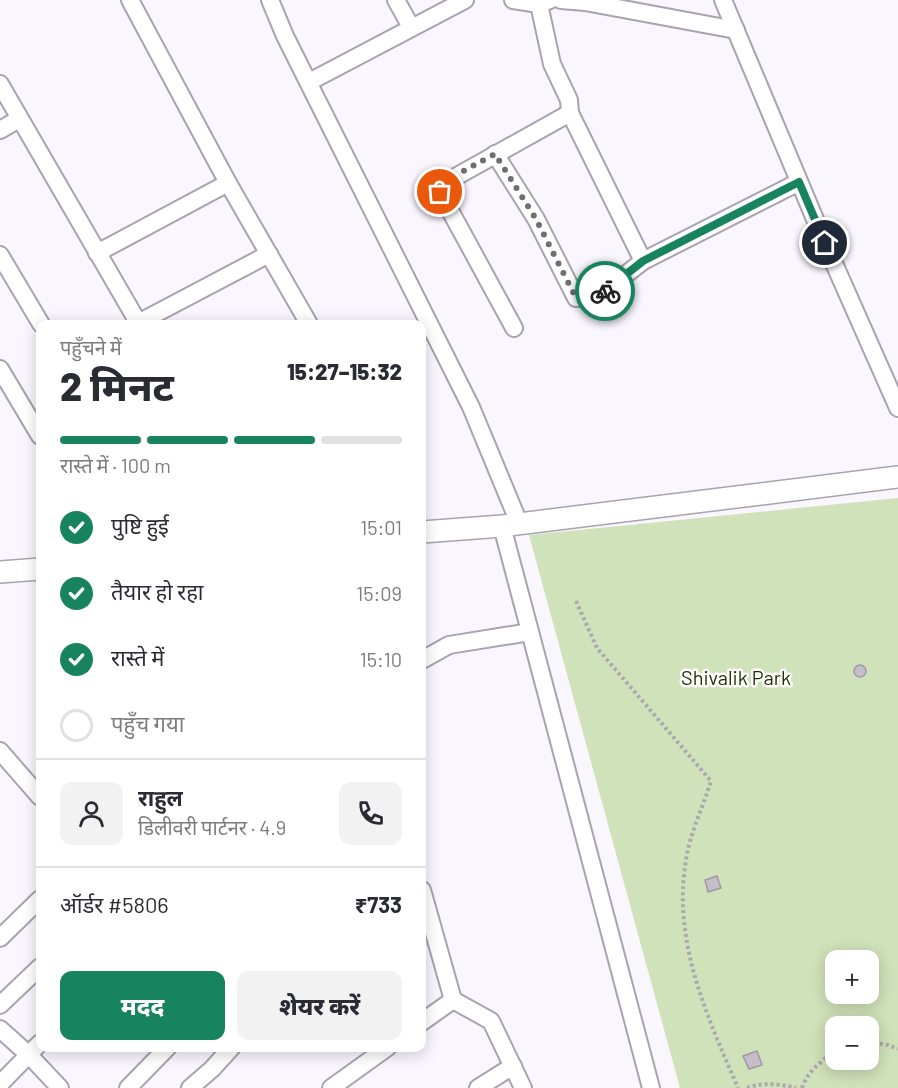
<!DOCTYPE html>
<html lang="hi">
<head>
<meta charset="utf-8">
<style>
	:root { --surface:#fff; --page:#f2f2f3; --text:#2b2b33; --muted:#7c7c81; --line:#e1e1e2; --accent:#18835f }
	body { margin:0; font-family:Barlow,"Noto Sans Devanagari",sans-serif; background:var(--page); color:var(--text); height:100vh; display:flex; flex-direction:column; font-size:22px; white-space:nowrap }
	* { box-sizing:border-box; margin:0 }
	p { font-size:20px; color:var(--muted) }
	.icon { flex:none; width:33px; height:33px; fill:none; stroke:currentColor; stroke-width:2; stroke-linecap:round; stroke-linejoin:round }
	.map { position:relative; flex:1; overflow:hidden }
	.sheet { position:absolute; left:36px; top:320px; width:390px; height:732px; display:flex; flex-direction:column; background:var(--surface); border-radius:12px; box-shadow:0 3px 15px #0003 }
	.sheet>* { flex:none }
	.fabs { position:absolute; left:825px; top:950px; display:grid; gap:12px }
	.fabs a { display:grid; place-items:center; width:54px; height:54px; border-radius:12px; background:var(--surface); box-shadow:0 3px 15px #0003; font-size:30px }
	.pin { position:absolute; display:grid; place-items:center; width:51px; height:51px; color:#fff; margin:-26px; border:3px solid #fff; border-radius:50%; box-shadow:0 2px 6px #0007 }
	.courier { position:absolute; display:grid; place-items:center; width:60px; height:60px; margin:-30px; border:4px solid #18835f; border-radius:50%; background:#fff; color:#222; box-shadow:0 2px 8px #0007 }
	.overview em { font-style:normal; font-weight:800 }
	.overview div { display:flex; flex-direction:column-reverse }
	.overview { display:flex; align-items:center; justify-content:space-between; height:102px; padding:0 24px }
	h1 { font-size:39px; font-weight:800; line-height:45px }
	.bar { display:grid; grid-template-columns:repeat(4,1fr); gap:9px 6px; align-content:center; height:72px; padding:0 24px }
	.bar i { height:8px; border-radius:4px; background:var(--line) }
	.bar .selected { background:var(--accent) }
	.bar p { grid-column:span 4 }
	.line { display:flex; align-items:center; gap:15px; padding:0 24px; border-top:2px solid var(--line) }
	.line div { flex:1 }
	.round { display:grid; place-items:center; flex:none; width:63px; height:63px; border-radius:12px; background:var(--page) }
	ol { padding:0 24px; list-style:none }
	li { display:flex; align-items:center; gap:18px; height:66px }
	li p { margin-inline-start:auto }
	li .icon { padding:6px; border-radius:50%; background:var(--accent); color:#fff; stroke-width:4 }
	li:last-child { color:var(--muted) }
	li i { width:33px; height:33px; border:3px solid var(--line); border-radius:50% }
	.button { display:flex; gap:12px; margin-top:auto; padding:12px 24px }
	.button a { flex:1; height:69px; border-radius:12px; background:var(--accent); color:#fff; font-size:24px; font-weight:800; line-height:69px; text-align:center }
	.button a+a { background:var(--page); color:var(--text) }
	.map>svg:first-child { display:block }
</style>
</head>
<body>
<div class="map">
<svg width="898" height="1088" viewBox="0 0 898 1088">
	<rect width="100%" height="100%" fill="#faf6fe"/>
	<!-- green -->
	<path fill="#d0e2b9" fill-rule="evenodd" d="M898 498V1088H680L529 535ZM836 960H868V993H836ZM836 1026H868V1059H836Z"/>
	<!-- building -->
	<g fill="#c5bdca" stroke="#a099a5" stroke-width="1.5">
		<circle cx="860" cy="671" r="6"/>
		<path d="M717 876 721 888 708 892 705 880Z"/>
		<path d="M757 1051 762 1065 749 1069 743 1056Z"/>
	</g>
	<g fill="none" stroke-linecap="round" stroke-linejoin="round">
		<!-- minor casing -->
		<g stroke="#a9a2af" stroke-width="20">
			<g id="minor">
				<path d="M130 0 228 183 309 324"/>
				<path d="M270 0 285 36 471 407 519 523"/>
				<path d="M396 0 411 27"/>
				<path d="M513 0 539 4 550 0"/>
				<path d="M561 0 585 2 736 30"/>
				<path d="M723 0 825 243 898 408"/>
				<path d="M539 4 552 64 569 100 570 113 643 261"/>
				<path d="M309 82 465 0"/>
				<path d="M0 84 139 324"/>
				<path d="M0 130 19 119"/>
				<path d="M495 154 536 219 576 298 597 297 643 261 799 182"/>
				<path d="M97 253 228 183"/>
				<path d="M0 255 41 324"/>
				<path d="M138 323 269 254"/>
				<path d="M514 328 440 192 442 188 450 180 570 113"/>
				<path d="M0 369 40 436"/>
				<path d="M502 526 651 1088"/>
				<path d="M422 660 449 645 530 632"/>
				<path d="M0 751 40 797"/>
				<path d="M422 890 453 1000 491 1021 523 1088"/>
				<path d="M0 938 40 899"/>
				<path d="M0 1005 40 967"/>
				<path d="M422 1022 453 1000"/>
				<path d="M0 1029 29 1055 60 1088"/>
				<path d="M0 1084 40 1043"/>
				<path d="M128 1088 168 1047"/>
				<path d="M190 1088 212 1069 232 1047"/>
				<path d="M331 1088 388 1047"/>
				<path d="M478 1088 513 1066"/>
			</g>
		</g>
		<!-- tertiary casing -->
		<g stroke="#a9a2af" stroke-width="24">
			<g id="tertiary">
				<path d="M422 532 502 526 898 477"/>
				<path d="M0 572 40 569"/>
			</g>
		</g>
		<!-- path -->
		<g stroke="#aca8af" stroke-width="4" stroke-dasharray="3 3" stroke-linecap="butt">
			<path d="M576 601 597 648 711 781C703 807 690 833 686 860 672 941 707 1016 738 1088"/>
			<path d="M868 1042 888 1045 898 1049"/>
			<path d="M747 1088C763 1082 780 1084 796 1088"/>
			<path d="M802 1088C807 1072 822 1060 836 1051"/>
		</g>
		<!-- minor -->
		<use href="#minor" stroke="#fff" stroke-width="16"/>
		<!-- tertiary -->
		<use href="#tertiary" stroke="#fff" stroke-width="21"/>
	</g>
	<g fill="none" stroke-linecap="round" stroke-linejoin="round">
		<!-- done -->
		<path stroke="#706d73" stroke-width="6" stroke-dasharray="0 10.8" d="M440 192C445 178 481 162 495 154L536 219 576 298 597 297 605 291"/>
		<!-- route -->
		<path stroke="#18835f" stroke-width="8" d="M605 291 643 261 799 182 825 243"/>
	</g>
	<g text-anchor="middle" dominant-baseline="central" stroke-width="5" stroke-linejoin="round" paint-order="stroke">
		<!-- park labels -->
		<g font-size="20" fill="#223107" stroke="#fff">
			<text x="736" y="677">Shivalik Park</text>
		</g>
	</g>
</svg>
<div class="fabs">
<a>+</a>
<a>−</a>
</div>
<div class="pin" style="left:440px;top:192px;background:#ea580c"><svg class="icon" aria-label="bag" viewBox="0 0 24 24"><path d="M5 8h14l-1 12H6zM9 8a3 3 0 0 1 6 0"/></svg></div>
<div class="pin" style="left:825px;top:243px;background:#1f2937"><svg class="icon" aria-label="home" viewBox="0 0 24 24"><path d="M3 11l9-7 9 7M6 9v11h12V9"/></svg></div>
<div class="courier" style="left:605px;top:291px"><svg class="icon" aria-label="bike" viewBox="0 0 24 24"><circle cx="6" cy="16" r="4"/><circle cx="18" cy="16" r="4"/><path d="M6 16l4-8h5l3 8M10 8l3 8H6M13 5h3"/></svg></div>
<section class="sheet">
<div class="overview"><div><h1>2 मिनट</h1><p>पहुँचने में</p></div><em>15:27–15:32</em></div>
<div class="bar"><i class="selected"></i><i class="selected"></i><i class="selected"></i><i></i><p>रास्ते में · 100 m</p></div>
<ol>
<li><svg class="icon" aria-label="check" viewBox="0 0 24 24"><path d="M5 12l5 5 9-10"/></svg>पुष्टि हुई<p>15:01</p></li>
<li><svg class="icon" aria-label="check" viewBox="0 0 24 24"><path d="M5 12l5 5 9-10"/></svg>तैयार हो रहा<p>15:09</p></li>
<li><svg class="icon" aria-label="check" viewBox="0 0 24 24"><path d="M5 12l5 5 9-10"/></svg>रास्ते में<p>15:10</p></li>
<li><i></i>पहुँच गया</li>
</ol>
<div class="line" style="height:108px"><a class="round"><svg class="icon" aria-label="person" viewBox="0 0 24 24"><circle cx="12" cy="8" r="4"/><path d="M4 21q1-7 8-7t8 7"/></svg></a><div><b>राहुल</b><p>डिलीवरी पार्टनर · 4.9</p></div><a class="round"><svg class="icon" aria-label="phone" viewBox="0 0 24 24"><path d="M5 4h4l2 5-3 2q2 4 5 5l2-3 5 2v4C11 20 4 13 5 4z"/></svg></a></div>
<div class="line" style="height:78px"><div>ऑर्डर #5806</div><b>₹733</b></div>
<div class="button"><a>मदद</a><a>शेयर करें</a></div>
</section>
</div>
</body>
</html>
